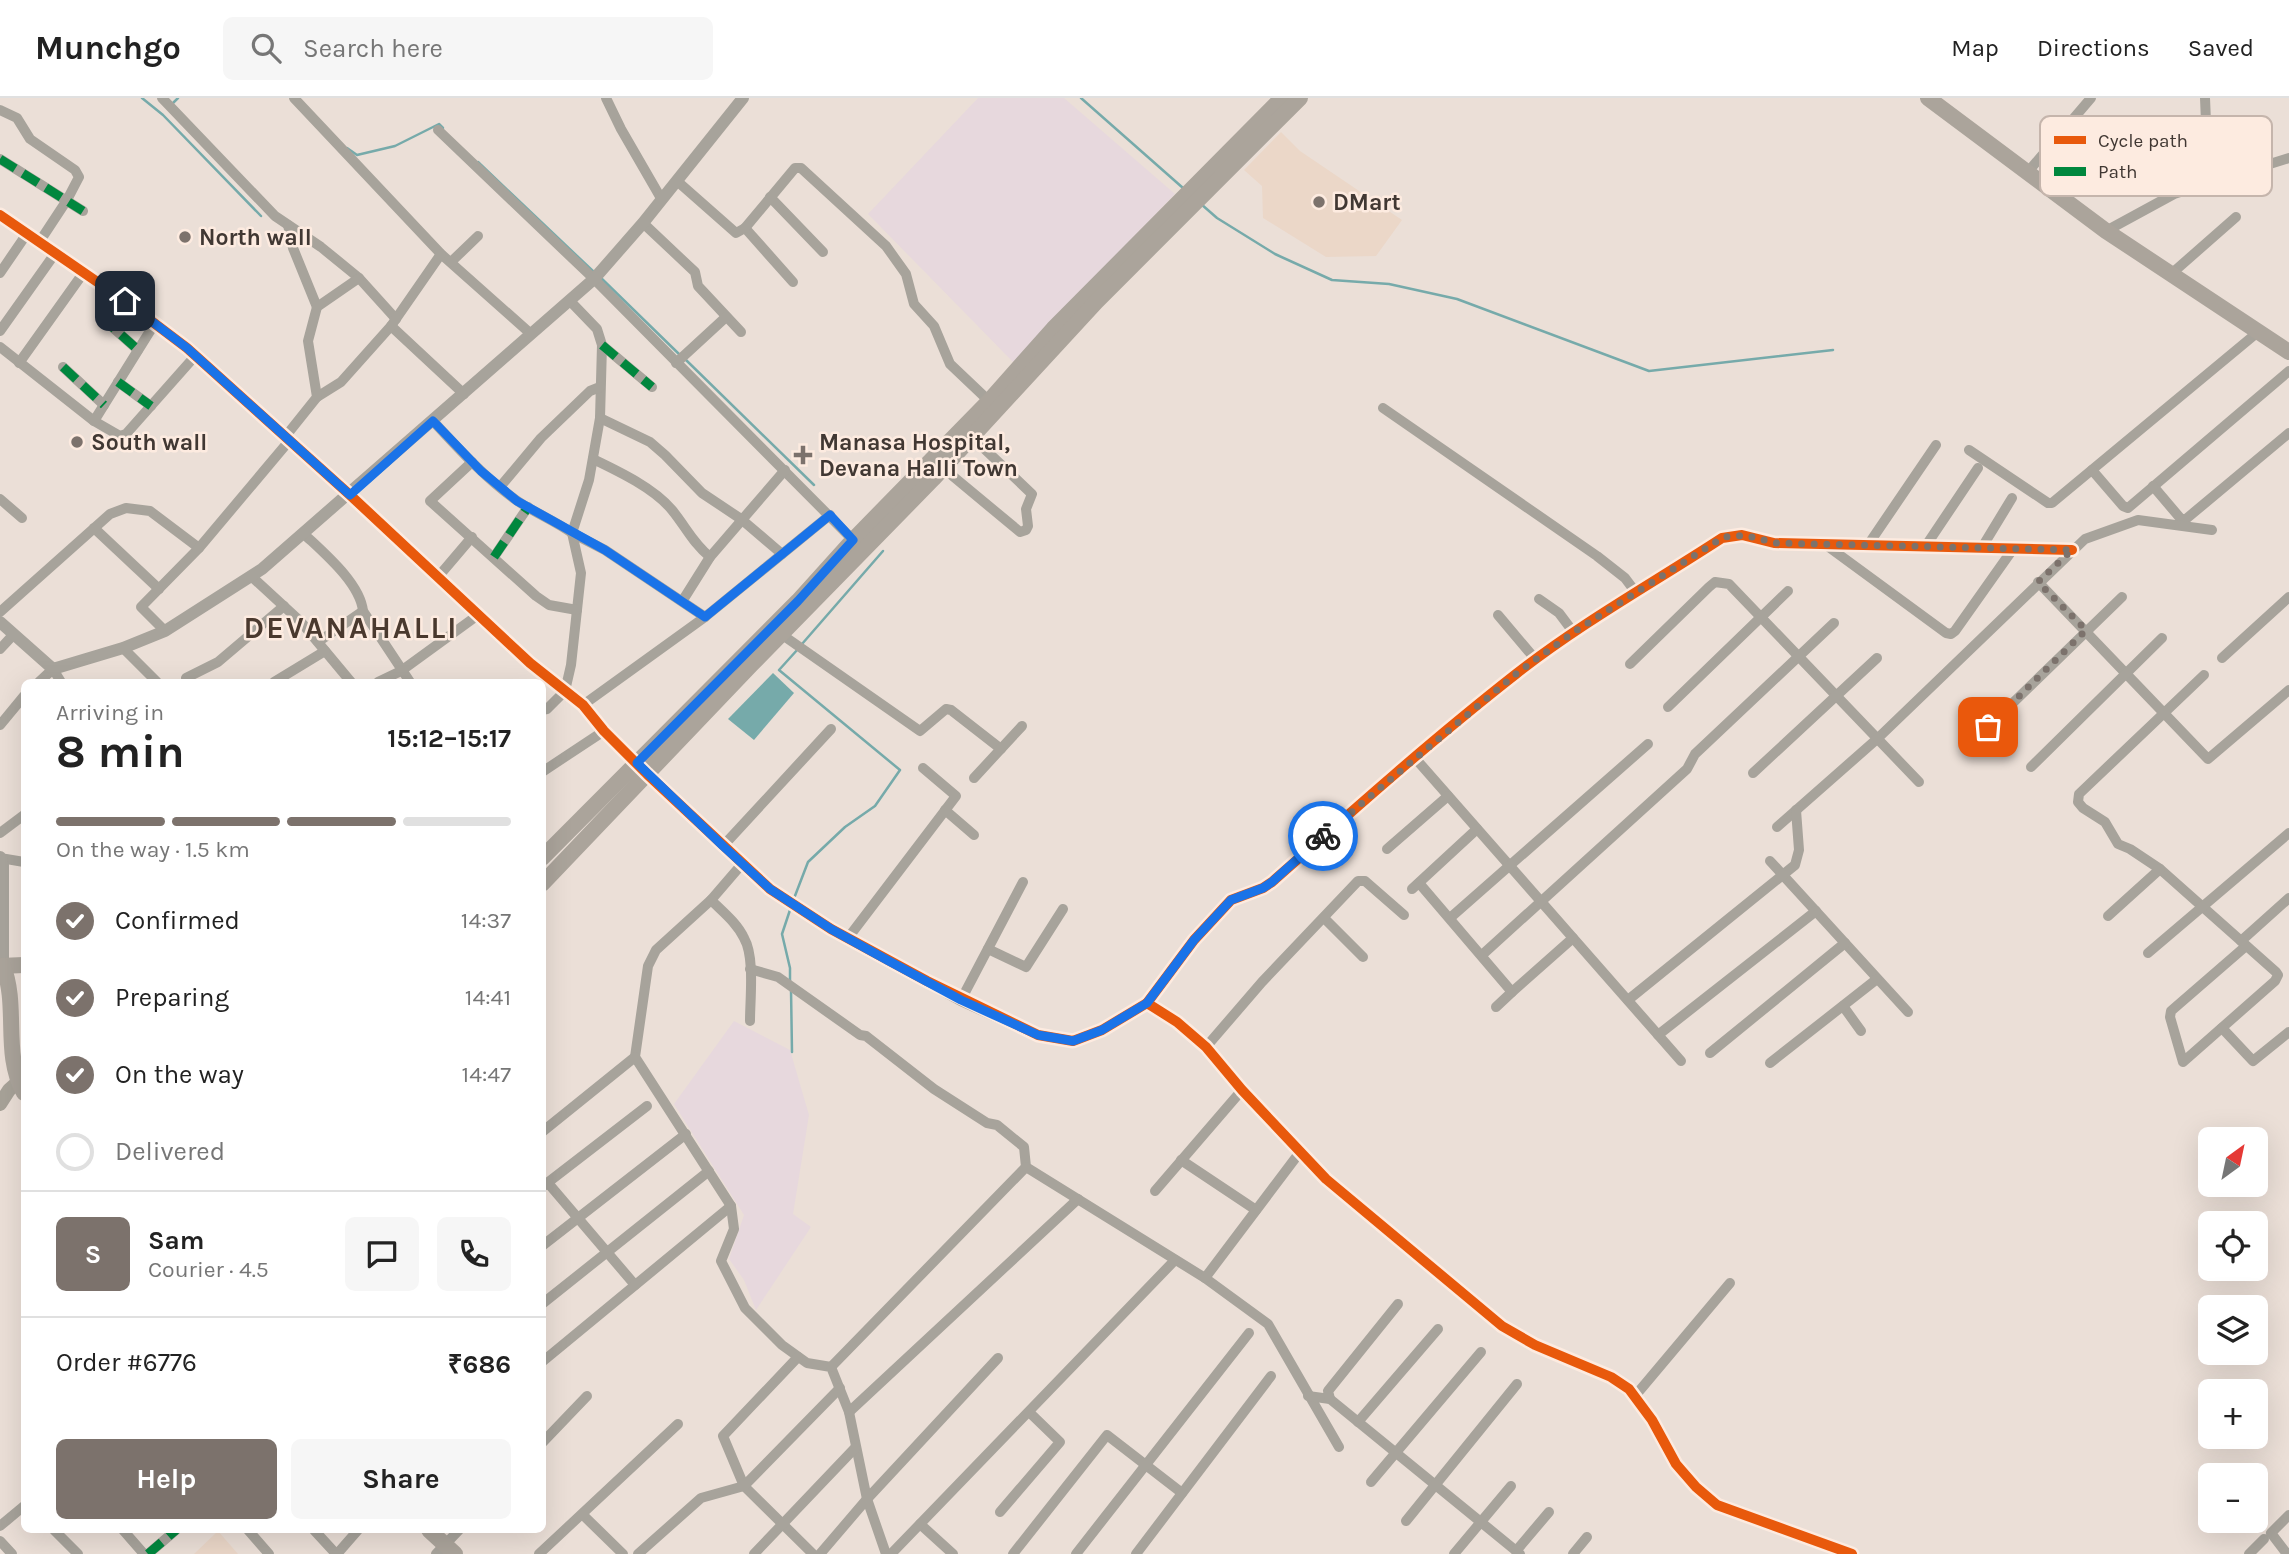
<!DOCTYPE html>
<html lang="en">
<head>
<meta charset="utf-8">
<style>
	:root { --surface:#fff; --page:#f6f6f6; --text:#222; --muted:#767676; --line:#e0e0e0; --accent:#7c726c }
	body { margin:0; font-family:Karla,sans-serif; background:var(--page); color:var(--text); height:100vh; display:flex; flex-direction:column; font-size:26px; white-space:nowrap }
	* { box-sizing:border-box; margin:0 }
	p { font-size:23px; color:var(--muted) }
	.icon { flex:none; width:38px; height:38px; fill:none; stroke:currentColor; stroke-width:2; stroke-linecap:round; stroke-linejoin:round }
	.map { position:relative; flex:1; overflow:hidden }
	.drawer { position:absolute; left:21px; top:581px; width:525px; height:854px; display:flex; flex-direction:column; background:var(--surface); border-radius:10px; box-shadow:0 7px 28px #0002 }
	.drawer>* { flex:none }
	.needle { width:46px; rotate:33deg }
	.tools { position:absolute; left:2198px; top:1029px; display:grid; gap:14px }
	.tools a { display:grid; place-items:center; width:70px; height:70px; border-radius:10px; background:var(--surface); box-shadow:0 7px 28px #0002; font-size:35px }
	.pin { position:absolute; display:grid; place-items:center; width:60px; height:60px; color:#fff; margin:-30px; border-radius:14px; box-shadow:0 4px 10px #0006 }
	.courier { position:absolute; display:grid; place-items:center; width:70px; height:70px; margin:-35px; border:5px solid #1a73e8; border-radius:50%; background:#fff; color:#222; box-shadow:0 2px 9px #0007 }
	.headline em { font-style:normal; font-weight:700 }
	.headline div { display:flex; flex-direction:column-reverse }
	.headline { display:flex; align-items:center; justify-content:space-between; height:119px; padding:0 35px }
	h1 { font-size:46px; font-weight:700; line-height:52px }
	.bar { display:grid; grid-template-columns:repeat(4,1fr); gap:10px 7px; align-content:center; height:84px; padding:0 35px }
	.bar i { height:9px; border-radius:5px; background:var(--line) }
	.bar .active { background:var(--accent) }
	.bar p { grid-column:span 4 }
	.line { display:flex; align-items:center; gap:18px; padding:0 35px; border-top:2px solid var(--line) }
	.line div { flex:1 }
	.round { display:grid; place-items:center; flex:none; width:74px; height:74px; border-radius:10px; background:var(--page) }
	ol { padding:0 35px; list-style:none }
	li { display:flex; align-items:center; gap:21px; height:77px }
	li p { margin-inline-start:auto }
	li .icon { padding:7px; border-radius:50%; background:var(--accent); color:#fff; stroke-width:4 }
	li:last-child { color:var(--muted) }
	li i { width:38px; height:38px; border:4px solid var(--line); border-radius:50% }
	.button { display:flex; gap:14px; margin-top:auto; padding:14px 35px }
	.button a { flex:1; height:80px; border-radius:10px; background:var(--accent); color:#fff; font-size:28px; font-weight:700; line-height:80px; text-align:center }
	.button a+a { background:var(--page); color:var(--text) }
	header { display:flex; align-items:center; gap:42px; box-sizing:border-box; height:98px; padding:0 35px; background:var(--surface); border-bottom:2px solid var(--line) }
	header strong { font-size:33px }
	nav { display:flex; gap:38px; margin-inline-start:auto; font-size:24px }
	.search { width:490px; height:63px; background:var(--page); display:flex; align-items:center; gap:18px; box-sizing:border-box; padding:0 24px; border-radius:10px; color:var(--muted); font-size:26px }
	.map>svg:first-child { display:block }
</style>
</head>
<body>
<header>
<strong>Munchgo</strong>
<div class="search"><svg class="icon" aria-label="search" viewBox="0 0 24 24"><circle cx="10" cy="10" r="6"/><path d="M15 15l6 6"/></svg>Search here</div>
<nav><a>Map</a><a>Directions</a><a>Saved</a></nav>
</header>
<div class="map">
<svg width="2289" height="1456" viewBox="0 0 2289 1456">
	<rect width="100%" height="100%" fill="#ebdfd7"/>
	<!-- built -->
	<g fill="#ebd7c8">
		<path d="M1281 34 1300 53 1402 122 1376 158 1326 159 1263 120 1262 88 1244 72Z"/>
		<path d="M218 1433 238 1456H194Z"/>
	</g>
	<!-- industrial -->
	<g fill="#e7d8dd">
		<path d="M978 0H1064L1175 96 1013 264 868 116Z"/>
		<path d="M734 923 790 952 809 1017 793 1116 811 1129 756 1212 744 1182 729 1161 744 1117 674 1006Z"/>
	</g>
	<!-- water -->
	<path fill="#76aaaa" d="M773 575 794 595 754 642 728 621Z"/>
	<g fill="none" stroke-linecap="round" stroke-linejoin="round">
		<!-- stream -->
		<g stroke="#76aaaa" stroke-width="2.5">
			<path d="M142 0 163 17 261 118"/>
			<path d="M1081 0 1183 90"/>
			<path d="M172 6 178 0"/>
			<path d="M347 50 357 57 395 48 439 26 443 30"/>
			<path d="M478 64 595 175"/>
			<path d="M1201 106 1217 120 1275 156 1332 182 1389 186 1457 201 1649 273 1833 252"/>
			<path d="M600 179 681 258"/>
			<path d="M686 262 814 387"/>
			<path d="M802 546 883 453"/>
			<path d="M793 803 808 764 845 729 875 708 900 672 779 572 798 551"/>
			<path d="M790 884V870L782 836 791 809"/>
			<path d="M791 891 792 954"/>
		</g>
		<!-- minor -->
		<g stroke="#a7a39b" stroke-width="10">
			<path d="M162 0 275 118 321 149 359 180 396 221"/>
			<path d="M294 0 441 156 531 236"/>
			<path d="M606 0 621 31 662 102"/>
			<path d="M2205 0 2206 24 2217 83"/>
			<path d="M0 12 17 20 30 41 75 72 79 79 67 102 40 143"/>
			<path d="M438 32 594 181 856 445"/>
			<path d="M0 61 83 113"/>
			<path d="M2027 75 2091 0"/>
			<path d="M677 83 736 135 745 130 793 184"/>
			<path d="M770 99 823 154"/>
			<path d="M0 117 125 203 187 250 350 397"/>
			<path d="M643 125 695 174 698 188 741 234"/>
			<path d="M288 127 293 150 317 209"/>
			<path d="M745 130 795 70H801L886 148 906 176 914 206 934 228 950 266 989 303"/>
			<path d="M2106 133 2174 96 2289 60"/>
			<path d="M451 164 478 138"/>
			<path d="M0 175 28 134"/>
			<path d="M2170 177 2236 119"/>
			<path d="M571 204 597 231 602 247 600 320 589 382 572 435 605 452 705 519"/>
			<path d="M101 219 138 252"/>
			<path d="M391 228 464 296"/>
			<path d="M0 233 56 154"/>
			<path d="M602 247 652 289"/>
			<path d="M0 249 94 323 120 338 126 336 196 257"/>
			<path d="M19 265 84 174"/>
			<path d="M676 265 726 219"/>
			<path d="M63 269 104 307"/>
			<path d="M118 284 151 308"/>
			<path d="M317 299 341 284 391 228 441 156"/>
			<path d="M1383 310 1597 458 1625 480 1637 496"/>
			<path d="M600 320 650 344 665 357 702 395 741 421 782 456"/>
			<path d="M94 323 155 225"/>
			<path d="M433 323C459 351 485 380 516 402 533 414 554 422 572 435L581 475 571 567 565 593 547 611 542 612"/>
			<path d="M285 339 317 299 308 243 317 209 359 180"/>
			<path d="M1969 352 2048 405H2052L2258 234"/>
			<path d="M593 361C618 373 654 390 672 412 686 429 692 444 710 459"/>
			<path d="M472 364 430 403 536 498 549 507 577 512"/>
			<path d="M943 370 1020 434 1026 432 1028 428 1026 411 1032 396 972 339"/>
			<path d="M2092 372 2123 408 2128 410 2289 273"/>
			<path d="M2153 388 2181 421H2186L2289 335"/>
			<path d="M500 389 541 340 590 293 600 289"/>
			<path d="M0 401 22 420"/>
			<path d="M94 430 159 491"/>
			<path d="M304 436C324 455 360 485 363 513L410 584"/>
			<path d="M1826 447 1946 535 1951 536 1955 533 2013 451"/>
			<path d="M1868 447 1936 347"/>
			<path d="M1925 449 1978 370"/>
			<path d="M1981 451 2012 400"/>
			<path d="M494 459 528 409"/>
			<path d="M251 478 301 524 351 584"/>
			<path d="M438 479 472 439"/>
			<path d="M2038 484 2208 661 2289 592"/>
			<path d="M1539 501 1559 515 1574 535"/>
			<path d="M683 502 710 459 785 372"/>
			<path d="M0 514 110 416 126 410 150 413 199 450"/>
			<path d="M1498 517 1536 562"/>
			<path d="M165 533 141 509 199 450 289 343"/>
			<path d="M781 536 920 633 946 611 951 612 1001 651"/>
			<path d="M318 544 363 513"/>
			<path d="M123 550 157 584"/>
			<path d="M0 551 14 536"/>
			<path d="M2222 560 2289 499"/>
			<path d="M1630 566 1709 489 1715 484 1729 486 1919 684"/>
			<path d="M2204 577 2079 696 2078 704 2083 710 2105 724 2118 746 2130 751 2160 771 2276 874 2278 877 2275 883 2183 964 2170 919 2171 913 2246 848"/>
			<path d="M186 580 218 564 284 508"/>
			<path d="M39 584 53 571 61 584"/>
			<path d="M274 584 325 553"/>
			<path d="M378 584 401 573 478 517"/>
			<path d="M583 607 705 519 830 417"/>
			<path d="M1668 609 1788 493"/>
			<path d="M0 627 24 598"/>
			<path d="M1988 629 2122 499"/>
			<path d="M1415 660 1681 963"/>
			<path d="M2031 669 2162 540"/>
			<path d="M542 674 604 633"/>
			<path d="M1753 675 1877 560"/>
			<path d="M974 680 1022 628"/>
			<path d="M945 712 974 737"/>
			<path d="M1777 729 1877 641 2085 441 2138 422 2212 432"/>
			<path d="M0 735 24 717"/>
			<path d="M723 748 831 631"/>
			<path d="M1387 751 1448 698"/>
			<path d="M0 760 24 764"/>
			<path d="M1770 763 1908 914"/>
			<path d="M742 766 711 802 656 852 648 868 635 959 731 1108 734 1131 721 1163 745 1210 782 1247 807 1265 831 1269 849 1314 867 1401 886 1456"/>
			<path d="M1419 785 1512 894 1496 909"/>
			<path d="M1412 791 1477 731"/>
			<path d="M711 802C723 814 737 825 744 840 755 859 750 900 750 923"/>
			<path d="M2108 818 2160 771"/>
			<path d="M1324 820 1363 859"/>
			<path d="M1450 820 1648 646"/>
			<path d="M848 840 956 698 923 670"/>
			<path d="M2241 843 2289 800"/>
			<path d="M988 851 1026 869 1063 811"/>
			<path d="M2148 855 2289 735"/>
			<path d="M1482 857 1687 671 1695 656 1834 525"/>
			<path d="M750 871 778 879 860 937 866 938 934 991 987 1025 997 1027 1024 1049 1026 1069 1205 1180 1268 1226 1339 1349"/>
			<path d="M1512 894 1573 840"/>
			<path d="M961 902 1023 784"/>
			<path d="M1628 902 1795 767 1799 752 1796 712"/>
			<path d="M1147 905 1194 842 1231 802 1263 790 1272 784C1352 713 1433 641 1516 576 1581 525 1653 485 1722 440L1742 437 1774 445 2072 452"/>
			<path d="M1843 908 1861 933"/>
			<path d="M2222 930 2253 963 2289 934"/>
			<path d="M1658 937 1816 813"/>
			<path d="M1206 949 1262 884 1358 783H1365L1404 817"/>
			<path d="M1710 955 1845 845"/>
			<path d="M1770 965 1877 881"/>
			<path d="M542 1034 635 959"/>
			<path d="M1181 1062 1256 1112"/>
			<path d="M548 1085 635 1187"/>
			<path d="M542 1089 647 1008"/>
			<path d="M1155 1093 1242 992"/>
			<path d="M542 1148 686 1036"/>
			<path d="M1205 1180 1300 1054"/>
			<path d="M542 1206 709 1073"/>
			<path d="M798 1259 723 1338 744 1388 813 1456"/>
			<path d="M542 1264 731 1108"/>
			<path d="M831 1269 1026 1069"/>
			<path d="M1308 1298 1330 1301 1520 1456"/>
			<path d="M1635 1298 1730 1185"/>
			<path d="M1330 1301 1328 1293 1398 1206"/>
			<path d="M849 1314 1078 1101"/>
			<path d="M1358 1324 1438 1231"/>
			<path d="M542 1345 587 1298"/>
			<path d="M1371 1384 1481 1254"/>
			<path d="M1000 1414 1060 1344 1029 1314"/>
			<path d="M583 1417 623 1456"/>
			<path d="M1406 1423 1517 1286"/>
			<path d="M920 1426 953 1456"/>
			<path d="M0 1428 24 1408"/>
			<path d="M54 1432 78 1456"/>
			<path d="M123 1432 144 1456"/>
			<path d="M248 1432 269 1456"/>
			<path d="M314 1432 336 1456"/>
			<path d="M0 1443 12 1456"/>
			<path d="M1516 1453 1549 1414"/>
			<path d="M148 1456 176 1432"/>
			<path d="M337 1456 358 1432"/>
			<path d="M436 1456 459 1432"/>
			<path d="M539 1456 678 1326"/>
			<path d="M638 1456 701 1400 744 1388 840 1290"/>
			<path d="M754 1456 855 1350"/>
			<path d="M820 1456 867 1401 998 1260"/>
			<path d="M891 1456 1175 1162"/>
			<path d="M1013 1456 1107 1337 1182 1395"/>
			<path d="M1076 1456 1249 1235"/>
			<path d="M1136 1456 1271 1278"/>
			<path d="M1454 1456 1511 1388"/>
			<path d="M1573 1456 1587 1439"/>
			<path d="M2249 1456 2264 1441"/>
			<path d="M2287 1456 2271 1435 2289 1417"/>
		</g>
		<!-- tertiary -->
		<g stroke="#a7a39b" stroke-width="12">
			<path d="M350 397 530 565 583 607 604 633 723 748 770 791 831 831 961 902 1038 937 1073 943 1102 932 1147 905 1177 924 1206 949 1242 992 1326 1081 1502 1228 1535 1247 1611 1279 1629 1291 1652 1322 1676 1366 1696 1389 1717 1407 1852 1456"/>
			<path d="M0 524 53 571 123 550 165 533 262 471 594 181 643 125 743 0"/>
			<path d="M0 759 3 767V868"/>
		</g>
		<!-- secondary -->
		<path stroke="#a7a298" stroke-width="14" d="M0 1006 9 992 18 984"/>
		<!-- primary -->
		<g stroke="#aba49b" stroke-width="16">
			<path d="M1928 0 2106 133 2289 254"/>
			<path d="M542 760 798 503 853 442 989 303 1053 231 1282 0"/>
			<path d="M542 786 751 567 933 381 1096 204 1300 0"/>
			<path d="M0 868 24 867"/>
			<path d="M3 868C19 909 2 955 24 995"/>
			<path d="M429 1432 455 1456"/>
		</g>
		<!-- quiet -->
		<g stroke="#00873e" stroke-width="9" stroke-dasharray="18 9" stroke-linecap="butt">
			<path d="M0 61 83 113"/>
			<path d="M101 219 138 252"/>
			<path d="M602 247 652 289"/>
			<path d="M63 269 104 307"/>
			<path d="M118 284 151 308"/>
			<path d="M494 459 528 409"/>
			<path d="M148 1456 176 1432"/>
		</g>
		<!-- cycleway casing -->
		<g stroke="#fdebe0" stroke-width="15">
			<g id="cycleway">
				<path d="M0 117 125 203 187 250 350 397 530 565 583 607 604 633 647 676 770 791 831 831 927 883 1038 937 1073 943 1102 932 1147 905 1177 924 1206 949 1242 992 1326 1081 1502 1228 1535 1247 1611 1279 1629 1291 1652 1322 1676 1366 1696 1389 1717 1407 1852 1456"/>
				<path d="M1147 905 1194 842 1231 802 1263 790 1272 784C1352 713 1433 641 1516 576 1581 525 1653 485 1722 440L1742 437 1774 445 2072 452"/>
			</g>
		</g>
		<!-- cycleway -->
		<use href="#cycleway" stroke="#e8590c" stroke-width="10"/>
	</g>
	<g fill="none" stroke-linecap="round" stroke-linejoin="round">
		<!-- done -->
		<path stroke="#7c726c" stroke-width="7" stroke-dasharray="0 12.6" d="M1323 738 1517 575 1574 534 1722 440C1741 435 1755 439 1774 445L2072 452 2038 484 2086 532 1988 629"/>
		<!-- route -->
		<path stroke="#1a73e8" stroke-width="9" d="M125 203 187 250 350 397 433 323 481 373 517 403 605 452 705 519 830 417 853 442 798 503 637 665 723 748 770 791 831 831 887 862 961 902 1038 937 1073 943 1102 932 1147 905 1194 842 1231 802 1263 790 1272 784 1323 738"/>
	</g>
	<!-- markers -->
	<g fill="#7c726c" stroke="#fdebe0" stroke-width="2.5">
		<circle cx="1319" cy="104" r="7"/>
		<circle cx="185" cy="139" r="7"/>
		<circle cx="77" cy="344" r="7"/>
		<path d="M799.5 346.5h7v7h7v7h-7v7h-7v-7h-7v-7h7z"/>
	</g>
	<g text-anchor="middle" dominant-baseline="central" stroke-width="5" stroke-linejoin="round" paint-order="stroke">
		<!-- poi labels -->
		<g font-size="23" font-weight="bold" fill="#413833" stroke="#fdebe0" text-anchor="start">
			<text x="1333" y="104">DMart</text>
			<text x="199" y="139">North wall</text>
			<text x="91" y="344">South wall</text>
			<text x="819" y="344">Manasa Hospital,<tspan x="819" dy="26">Devana Halli Town</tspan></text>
		</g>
		<!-- district labels -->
		<g font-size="30" font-weight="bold" letter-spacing="2" fill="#4a392e" stroke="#fdebe0">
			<text x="351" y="530">DEVANAHALLI</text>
		</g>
	</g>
	<!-- legend -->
	<rect x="2040" y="18" width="232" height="80" rx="10" fill="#fdebe0" stroke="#c5b5ac" stroke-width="2"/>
	<rect x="2054" y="38" width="32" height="8" fill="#e8590c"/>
	<rect x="2054" y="69" width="32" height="9" fill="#00873e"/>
	<g font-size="19" fill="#413833">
		<text x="2098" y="49">Cycle path</text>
		<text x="2098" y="80">Path</text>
	</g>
</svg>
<div class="tools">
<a><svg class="needle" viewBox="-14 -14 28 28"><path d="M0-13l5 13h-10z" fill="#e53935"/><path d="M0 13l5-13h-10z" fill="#767676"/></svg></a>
<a><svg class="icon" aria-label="locate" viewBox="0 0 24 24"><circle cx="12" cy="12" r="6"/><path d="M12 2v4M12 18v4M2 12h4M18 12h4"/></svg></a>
<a><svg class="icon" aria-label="layers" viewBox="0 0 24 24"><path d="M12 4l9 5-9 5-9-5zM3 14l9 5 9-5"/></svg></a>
<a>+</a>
<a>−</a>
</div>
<div class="pin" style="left:1988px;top:629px;background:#ea580c"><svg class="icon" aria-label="bag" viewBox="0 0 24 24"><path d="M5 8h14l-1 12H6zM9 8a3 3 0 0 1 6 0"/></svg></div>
<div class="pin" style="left:125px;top:203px;background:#1f2937"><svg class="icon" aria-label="home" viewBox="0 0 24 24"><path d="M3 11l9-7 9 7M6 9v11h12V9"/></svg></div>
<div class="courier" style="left:1323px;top:738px"><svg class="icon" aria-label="bike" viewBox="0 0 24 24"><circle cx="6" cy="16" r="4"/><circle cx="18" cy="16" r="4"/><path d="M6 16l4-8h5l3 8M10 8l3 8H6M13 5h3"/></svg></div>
<section class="drawer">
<div class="headline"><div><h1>8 min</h1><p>Arriving in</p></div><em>15:12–15:17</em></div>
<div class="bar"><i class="active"></i><i class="active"></i><i class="active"></i><i></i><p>On the way · 1.5 km</p></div>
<ol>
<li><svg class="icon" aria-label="check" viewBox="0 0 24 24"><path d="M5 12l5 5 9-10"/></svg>Confirmed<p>14:37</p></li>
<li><svg class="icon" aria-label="check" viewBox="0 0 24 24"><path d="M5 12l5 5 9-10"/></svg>Preparing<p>14:41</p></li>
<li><svg class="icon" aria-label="check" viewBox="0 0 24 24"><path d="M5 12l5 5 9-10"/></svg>On the way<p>14:47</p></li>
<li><i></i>Delivered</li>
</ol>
<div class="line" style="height:126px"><b class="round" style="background:var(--accent);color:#fff">S</b><div><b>Sam</b><p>Courier · 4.5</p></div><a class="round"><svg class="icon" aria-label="chat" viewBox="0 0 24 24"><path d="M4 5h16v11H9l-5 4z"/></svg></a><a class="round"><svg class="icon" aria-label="phone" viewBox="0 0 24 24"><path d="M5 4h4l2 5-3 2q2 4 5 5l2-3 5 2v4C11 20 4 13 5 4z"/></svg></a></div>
<div class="line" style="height:91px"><div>Order #6776</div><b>₹686</b></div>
<div class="button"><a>Help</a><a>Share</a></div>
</section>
</div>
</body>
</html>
